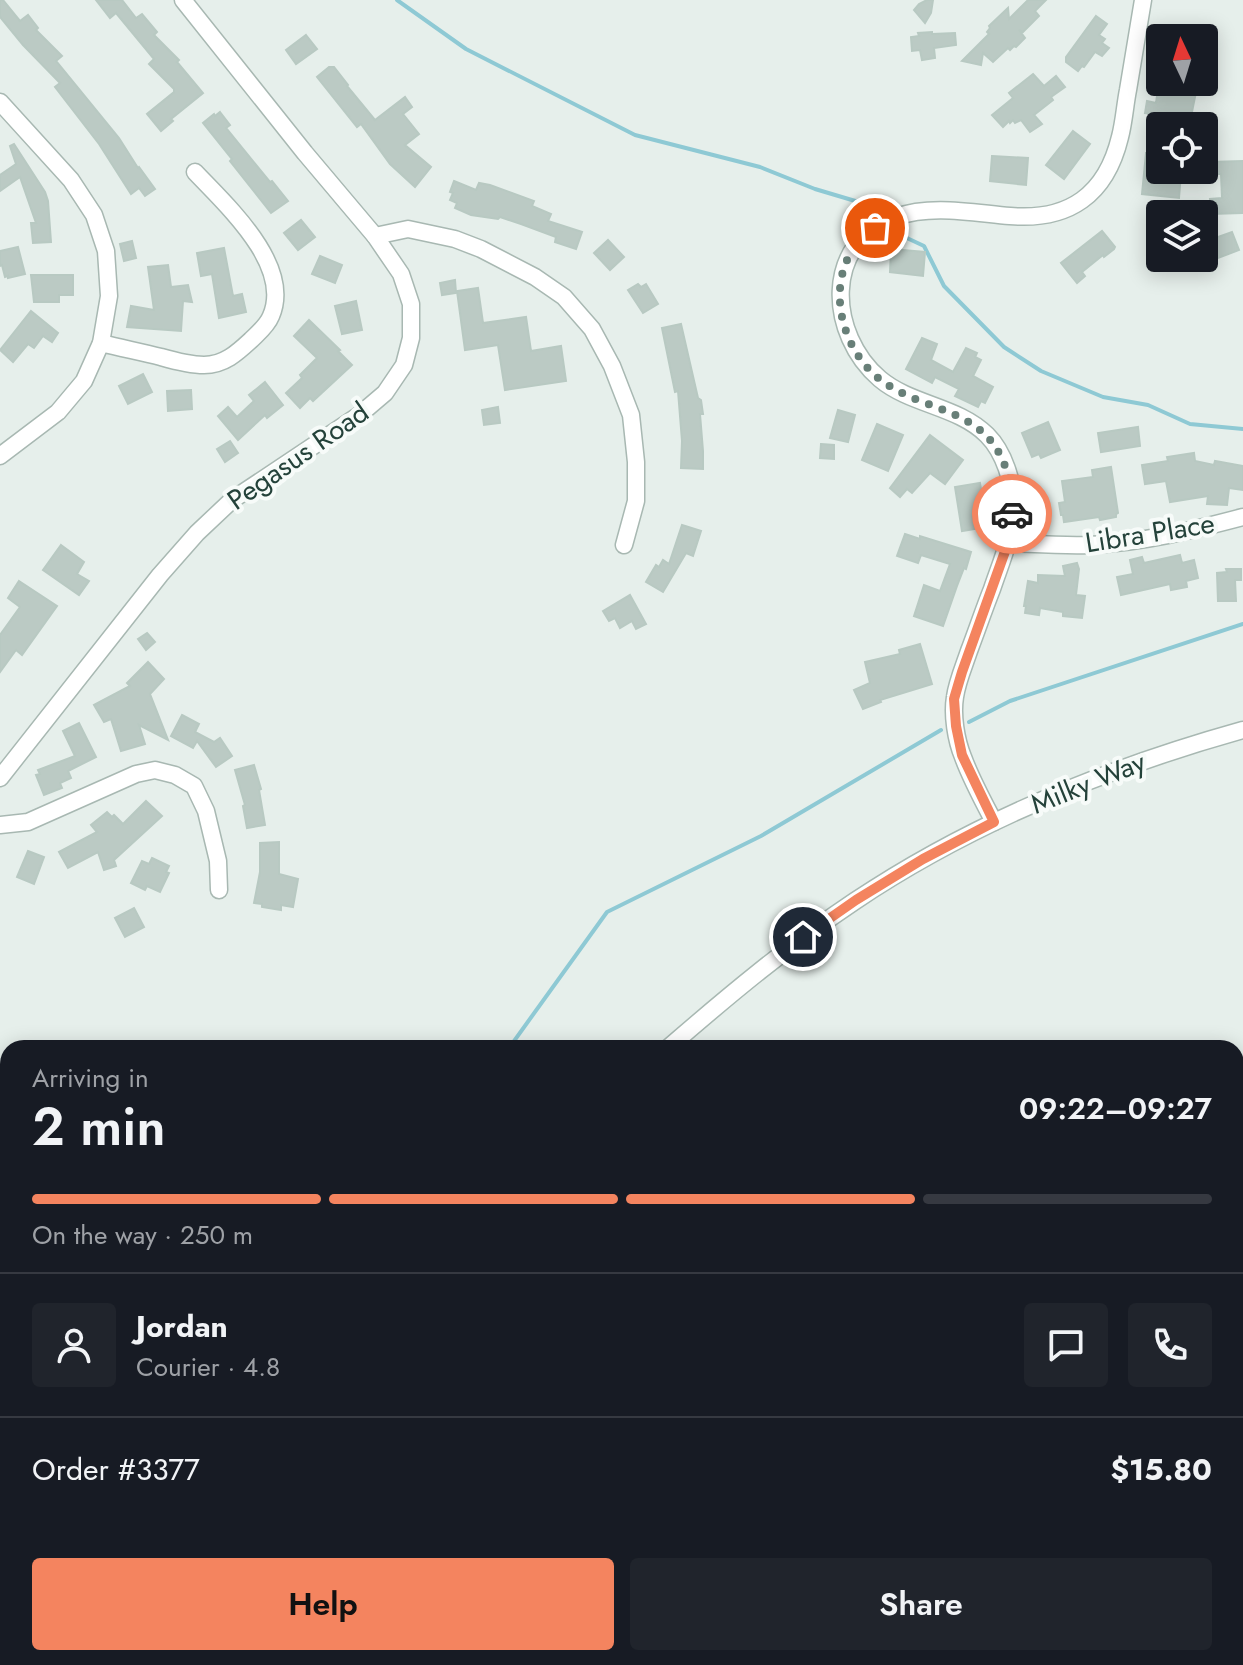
<!DOCTYPE html>
<html lang="en">
<head>
<meta charset="utf-8">
<style>
	:root { --surface:#171b24; --page:#20242c; --text:#f1f3f6; --muted:#9ea1a6; --line:#363941; --accent:#f4845f }
	body { margin:0; font-family:Jost,sans-serif; background:var(--page); color:var(--text); height:100vh; display:flex; flex-direction:column; font-size:30px; white-space:nowrap }
	* { box-sizing:border-box; margin:0 }
	p { font-size:26px; color:var(--muted) }
	.icon { flex:none; width:44px; height:44px; fill:none; stroke:currentColor; stroke-width:2; stroke-linecap:round; stroke-linejoin:round }
	.map { position:relative; flex:1; overflow:hidden }
	.details { position:absolute; left:0px; top:1040px; width:1244px; height:626px; display:flex; flex-direction:column; background:var(--surface); border-radius:24px 24px 0 0; box-shadow:0 4px 20px #0003 }
	.details>* { flex:none }
	.needle { width:52px; rotate:356deg }
	.fabs { position:absolute; left:1146px; top:24px; display:grid; gap:16px }
	.fabs a { display:grid; place-items:center; width:72px; height:72px; border-radius:8px; background:var(--surface); box-shadow:0 4px 20px #0003; font-size:40px }
	.pin { position:absolute; display:grid; place-items:center; width:68px; height:68px; color:#fff; margin:-34px; border:4px solid #fff; border-radius:50%; box-shadow:0 2px 8px #0007 }
	.courier { position:absolute; display:grid; place-items:center; width:80px; height:80px; margin:-40px; border:6px solid #f4845f; border-radius:50%; background:#fff; color:#222; box-shadow:0 2px 10px #0007 }
	.head em { font-style:normal; font-weight:600 }
	.head div { display:flex; flex-direction:column-reverse }
	.head { display:flex; align-items:center; justify-content:space-between; height:136px; padding:0 32px }
	h1 { font-size:52px; font-weight:600; line-height:60px }
	.bar { display:grid; grid-template-columns:repeat(4,1fr); gap:12px 8px; align-content:center; height:96px; padding:0 32px }
	.bar i { height:10px; border-radius:6px; background:var(--line) }
	.bar .on { background:var(--accent) }
	.bar p { grid-column:span 4 }
	.line { display:flex; align-items:center; gap:20px; padding:0 32px; border-top:2px solid var(--line) }
	.line div { flex:1 }
	.round { display:grid; place-items:center; flex:none; width:84px; height:84px; border-radius:8px; background:var(--page) }
	.primary-button { display:flex; gap:16px; margin-top:auto; padding:16px 32px }
	.primary-button a { flex:1; height:92px; border-radius:8px; background:var(--accent); color:#111; font-size:32px; font-weight:600; line-height:92px; text-align:center }
	.primary-button a+a { background:var(--page); color:var(--text) }
	.map>svg:first-child { display:block }
</style>
</head>
<body>
<div class="map">
<svg width="1243" height="1665" viewBox="0 0 1243 1665">
	<rect width="100%" height="100%" fill="#e6efeb"/>
	<g fill="none" stroke-linecap="round" stroke-linejoin="round">
		<!-- stream -->
		<g stroke="#8ec9d4" stroke-width="4">
			<path d="M397 0 466 49 635 135 760 167 815 189 862 203 876 214"/>
			<path d="M892 231 924 246 944 286 1004 347 1041 371 1103 397 1148 405 1190 424 1243 429"/>
			<path d="M969 722 1010 701 1243 624"/>
			<path d="M509 1048 607 912 761 836 941 730"/>
			<path d="M5 1665 13 1658"/>
		</g>
	</g>
	<!-- building -->
	<g fill="#bbcac4" stroke="#b8c9c2" stroke-width="2">
		<path d="M0 0H3L20 21 28 15 38 28 36 30 62 56 56 61 119 138 138 168 139 167 155 189 145 196 139 188 131 194 99 144 55 87 60 83 23 45 0 17Z"/>
		<path d="M96 0H122L136 18 142 14 157 32 154 35 179 60 177 62 203 93 171 119 173 121 161 131 147 114 174 92V89L149 64 154 59 116 13 110 18Z"/>
		<path d="M927 0H933L931 13 925 23 914 10 919 4Z"/>
		<path d="M1028 0H1046L1035 11 1039 16 1023 32 1019 30 1025 38 1016 47 1014 46 1010 50 1008 48 993 62 983 53 981 65 962 61 989 34 987 32 990 28 989 26 1008 8 1009 19Z"/>
		<path d="M1096 16 1107 24 1099 35 1105 39 1102 43 1109 48 1102 56 1095 52 1084 67 1082 66 1078 71 1066 62V57Z"/>
		<path d="M932 32V34L955 33 956 45 934 48 935 58 922 60 920 50 912 51 911 37 919 36 918 33Z"/>
		<path d="M306 35 317 49 296 64 286 50Z"/>
		<path d="M329 67H334L348 85 347 86 375 120 405 97 412 107 403 114 419 134 405 145 431 167 415 187 390 164 361 124 357 127 317 77Z"/>
		<path d="M1033 74 1044 86 1056 76 1065 87 1051 97 1053 100 1034 115 1042 124 1030 132 1021 120 1015 123 1013 120 1010 123 1009 121 1003 127 992 115 1013 98 1009 93Z"/>
		<path d="M1159 82H1198L1190 122 1154 117V114L1145 113 1147 101 1156 103Z"/>
		<path d="M220 112 230 125 226 128 270 182 272 181 288 201 271 213 230 161 232 159 203 123 214 114 215 116Z"/>
		<path d="M1073 131 1090 144 1064 179 1046 165Z"/>
		<path d="M14 144 45 192 48 201 51 242 33 243 31 223H36L20 177 0 191V175L16 164 10 146Z"/>
		<path d="M1146 153 1160 154V170L1181 173 1179 198 1142 194Z"/>
		<path d="M992 156 1028 158 1026 185 990 181Z"/>
		<path d="M1243 161V213L1211 214 1210 199 1222 198 1221 174H1210V162Z"/>
		<path d="M454 181 476 190 479 183 490 185 534 201 532 206 551 214 548 221 582 232 576 249 555 242 556 237 521 224 500 217 498 219 471 215 455 208 457 203 450 200 453 193 450 192Z"/>
		<path d="M301 220 315 237 298 250 284 233Z"/>
		<path d="M1102 231 1115 247 1114 249 1104 257 1103 255 1082 272 1085 276 1077 283 1061 263Z"/>
		<path d="M1232 232 1239 250 1210 261 1208 256 1204 257V242Z"/>
		<path d="M608 240 624 257 610 270 594 253Z"/>
		<path d="M132 241 136 258 124 261 120 244Z"/>
		<path d="M18 247 25 274 8 278V276L5 277 2 265 0 266V251Z"/>
		<path d="M224 248 233 296 242 294 246 312 219 318 212 274 201 276 197 253Z"/>
		<path d="M891 249 925 252 923 276 890 272Z"/>
		<path d="M320 256 342 265 335 283 312 274Z"/>
		<path d="M168 265 171 287 188 285 192 302 183 301 181 331 127 327 131 306 154 310 148 267Z"/>
		<path d="M31 275H73V295H59V302H34Z"/>
		<path d="M455 280 456 293 442 295 440 283Z"/>
		<path d="M638 284 641 287 646 284 658 304 643 313 628 290Z"/>
		<path d="M478 288 483 323 526 317 531 351 561 346 566 381 505 390 498 345 465 350 457 291Z"/>
		<path d="M356 301 362 330 342 334 335 306Z"/>
		<path d="M31 311 58 333 52 342 43 336 34 348 28 344 13 362 0 350Z"/>
		<path d="M309 320 340 350 338 351 352 365 313 401 310 398 300 408 286 393 302 378 300 375 317 358 294 336Z"/>
		<path d="M681 324 698 398 701 400 703 414H700L703 451V469L681 468 682 441 678 391 675 392 662 328Z"/>
		<path d="M922 338 937 344 931 360 953 372 966 348 977 353 975 357 981 360 973 376 993 387 985 403 981 401 978 407 955 396 959 389 935 377 932 383 906 369Z"/>
		<path d="M143 374 152 392 128 404 119 386Z"/>
		<path d="M265 382 283 405 267 418 265 415 238 440 218 416 228 407 237 417 254 401 249 395Z"/>
		<path d="M191 390 192 409 168 411 167 391Z"/>
		<path d="M498 407 500 423 484 425 482 410Z"/>
		<path d="M838 410 855 415 848 442 830 438Z"/>
		<path d="M1048 422 1060 450 1041 458 1039 454 1032 457 1022 433Z"/>
		<path d="M877 424 903 435 888 471 862 460Z"/>
		<path d="M1138 427 1140 446 1101 452 1098 433Z"/>
		<path d="M930 435 963 460 945 484 930 473 912 493 907 489 900 497 890 488Z"/>
		<path d="M230 441 238 453 225 462 217 449Z"/>
		<path d="M821 444 834 445V459L820 458Z"/>
		<path d="M1194 453 1195 461 1214 465 1215 461 1243 466V490L1229 488 1227 505 1207 504 1208 496 1170 502 1166 481 1145 484 1142 465 1168 461 1167 457Z"/>
		<path d="M1111 467 1118 513 1116 514V517L1100 520 1099 517 1064 522 1063 515H1061L1059 503 1065 502 1062 481 1093 477 1092 470Z"/>
		<path d="M980 483 987 527 962 531 955 487Z"/>
		<path d="M682 525 701 531 693 556 686 553 663 592 646 582 656 565 659 567 663 560 669 564Z"/>
		<path d="M905 534 920 539V536L971 552 966 569 964 568 957 586 943 626 914 616 924 585 940 591 950 564 921 555 918 563 897 556Z"/>
		<path d="M61 545 84 562 77 574 89 581 79 595 43 570Z"/>
		<path d="M1180 555 1182 563 1194 560 1198 578 1186 581 1187 587 1171 590 1170 584 1121 595 1117 577 1133 574 1130 560 1142 557 1144 563Z"/>
		<path d="M1077 563 1079 569 1076 595 1085 596 1082 618 1063 616V612L1040 608 1039 615 1025 613 1026 606H1024L1028 581 1038 583V575L1065 576 1063 566Z"/>
		<path d="M1226 569H1241V580H1235L1236 601H1218L1217 573 1227 572Z"/>
		<path d="M19 581 57 606 22 655 16 650 0 672V635L20 607 8 598Z"/>
		<path d="M630 595 646 624 636 629 632 621 620 628 615 618 609 621 603 611Z"/>
		<path d="M147 633 155 642 146 650 138 639Z"/>
		<path d="M920 644 932 684 880 700 881 702 863 709 854 690 870 683 865 662 900 654 899 650Z"/>
		<path d="M148 662 164 679 150 694 168 740 139 725 145 744 121 751 111 719 104 722 94 705 130 686 127 683Z"/>
		<path d="M182 715 199 724 195 732 214 742 220 738 232 756 216 767 197 741 193 748 171 736Z"/>
		<path d="M79 723 96 757 68 771 71 778 60 783 62 788 44 795 36 775 40 774 38 770 75 756 63 731Z"/>
		<path d="M254 765 261 789 259 790 265 825 247 828 243 806 245 805 235 770Z"/>
		<path d="M146 801 162 816 114 860 116 866 104 870 98 852 68 868 59 852 97 832 91 825 107 812 112 817 114 815 123 824Z"/>
		<path d="M279 842V874L298 879 293 907 281 905V910L262 907V904L254 903 260 872V843Z"/>
		<path d="M28 851 44 857 34 884 17 877Z"/>
		<path d="M152 858 169 866 166 872 169 873 160 892 147 886 145 890 131 883 142 861 149 864Z"/>
		<path d="M134 908 144 927 125 937 115 918Z"/>
	</g>
	<g fill="none" stroke-linecap="round" stroke-linejoin="round">
		<!-- minor casing -->
		<g stroke="#a8b8b2" stroke-width="19">
			<g id="minor">
				<path d="M0 102 71 180 94 215 106 251 109 296 101 343 84 381 58 412 0 456"/>
				<path d="M375 236 408 229 455 239 481 249 535 277 564 297 592 329 612 366 631 415 636 462V501L624 545"/>
				<path d="M101 343C121 348 141 352 161 357 175 361 190 365 204 365 224 365 237 353 251 340 258 333 267 326 271 316 293 265 226 205 195 172"/>
				<path d="M1008 543C1035 544 1063 546 1090 545 1141 543 1194 530 1243 517"/>
				<path d="M0 778 160 575 197 533 232 500 358 416 385 393 404 365 411 338V304L401 274 375 236 305 153 183 0"/>
				<path d="M994 822C983 801 971 779 963 757 956 740 952 715 955 697 957 682 964 666 969 651 977 630 984 609 992 589 1001 562 1013 536 1013 507 1014 483 1004 452 987 435 958 406 911 405 880 379 828 335 822 242 896 217 931 204 974 213 1010 216 1069 221 1106 195 1120 137 1124 122 1125 105 1128 90 1133 60 1138 30 1143 0"/>
				<path d="M0 825 28 822 136 774 155 770 175 775 194 786 206 811 218 861 219 890"/>
				<path d="M668 1048C728 996 789 945 855 901 973 822 1107 768 1243 730"/>
				<path d="M1236 1269 1243 1268"/>
				<path d="M0 1594 8 1593"/>
			</g>
		</g>
		<!-- highway casing -->
		<g stroke="#c2cac8" stroke-width="27">
			<g id="highway">
				<path d="M1236 1090 1243 1089"/>
				<path d="M826 1665 827 1658"/>
			</g>
		</g>
		<!-- minor -->
		<use href="#minor" stroke="#fff" stroke-width="16"/>
		<!-- highway -->
		<use href="#highway" stroke="#2f6f62" stroke-width="24"/>
		<!-- rail casing -->
		<g stroke="#5f7d75" stroke-width="7">
			<g id="rail">
				<path d="M1236 1479 1243 1481"/>
				<path d="M496 1665 511 1658"/>
				<path d="M515 1665 529 1658"/>
			</g>
		</g>
		<!-- rail -->
		<use href="#rail" stroke="#f7fbf9" stroke-width="4" stroke-dasharray="12" stroke-linecap="butt"/>
	</g>
	<g fill="none" stroke-linecap="round" stroke-linejoin="round">
		<!-- done -->
		<path stroke="#687f78" stroke-width="8" stroke-dasharray="0 14.4" d="M875 228C866 236 856 243 850 254 827 296 845 354 882 381 926 413 983 407 1005 466 1010 481 1015 498 1012 514"/>
		<!-- route -->
		<path stroke="#f4845f" stroke-width="10" d="M803 937 856 900 923 859 994 822 962 755 956 726 954 699 962 672 1008 543 1012 514"/>
	</g>
	<g text-anchor="middle" dominant-baseline="central" stroke-width="8" stroke-linejoin="round" paint-order="stroke">
		<!-- street labels -->
		<g font-size="28" fill="#24423a" stroke="#f7fbf9">
			<text transform="translate(298 456) rotate(-35)">Pegasus Road</text>
			<text transform="translate(1150 533) rotate(-9)">Libra Place</text>
			<text transform="translate(1088 783) rotate(-22)">Milky Way</text>
		</g>
	</g>
</svg>
<div class="fabs">
<a><svg class="needle" viewBox="-14 -14 28 28"><path d="M0-13l5 13h-10z" fill="#e53935"/><path d="M0 13l5-13h-10z" fill="#9ea1a6"/></svg></a>
<a><svg class="icon" aria-label="locate" viewBox="0 0 24 24"><circle cx="12" cy="12" r="6"/><path d="M12 2v4M12 18v4M2 12h4M18 12h4"/></svg></a>
<a><svg class="icon" aria-label="layers" viewBox="0 0 24 24"><path d="M12 4l9 5-9 5-9-5zM3 14l9 5 9-5"/></svg></a>
</div>
<div class="pin" style="left:875px;top:228px;background:#ea580c"><svg class="icon" aria-label="bag" viewBox="0 0 24 24"><path d="M5 8h14l-1 12H6zM9 8a3 3 0 0 1 6 0"/></svg></div>
<div class="pin" style="left:803px;top:937px;background:#1f2937"><svg class="icon" aria-label="home" viewBox="0 0 24 24"><path d="M3 11l9-7 9 7M6 9v11h12V9"/></svg></div>
<div class="courier" style="left:1012px;top:514px"><svg class="icon" aria-label="car" viewBox="0 0 24 24"><path d="M5 17H2v-5l4-1 3-4h7l3 4 3 1v5h-3M9 17h6M6 11h13"/><circle cx="7" cy="17" r="2"/><circle cx="17" cy="17" r="2"/></svg></div>
<section class="details">
<div class="head"><div><h1>2 min</h1><p>Arriving in</p></div><em>09:22–09:27</em></div>
<div class="bar"><i class="on"></i><i class="on"></i><i class="on"></i><i></i><p>On the way · 250 m</p></div>
<div class="line" style="height:144px"><a class="round"><svg class="icon" aria-label="person" viewBox="0 0 24 24"><circle cx="12" cy="8" r="4"/><path d="M4 21q1-7 8-7t8 7"/></svg></a><div><b>Jordan</b><p>Courier · 4.8</p></div><a class="round"><svg class="icon" aria-label="chat" viewBox="0 0 24 24"><path d="M4 5h16v11H9l-5 4z"/></svg></a><a class="round"><svg class="icon" aria-label="phone" viewBox="0 0 24 24"><path d="M5 4h4l2 5-3 2q2 4 5 5l2-3 5 2v4C11 20 4 13 5 4z"/></svg></a></div>
<div class="line" style="height:104px"><div>Order #3377</div><b>$15.80</b></div>
<div class="primary-button"><a>Help</a><a>Share</a></div>
</section>
</div>
</body>
</html>
